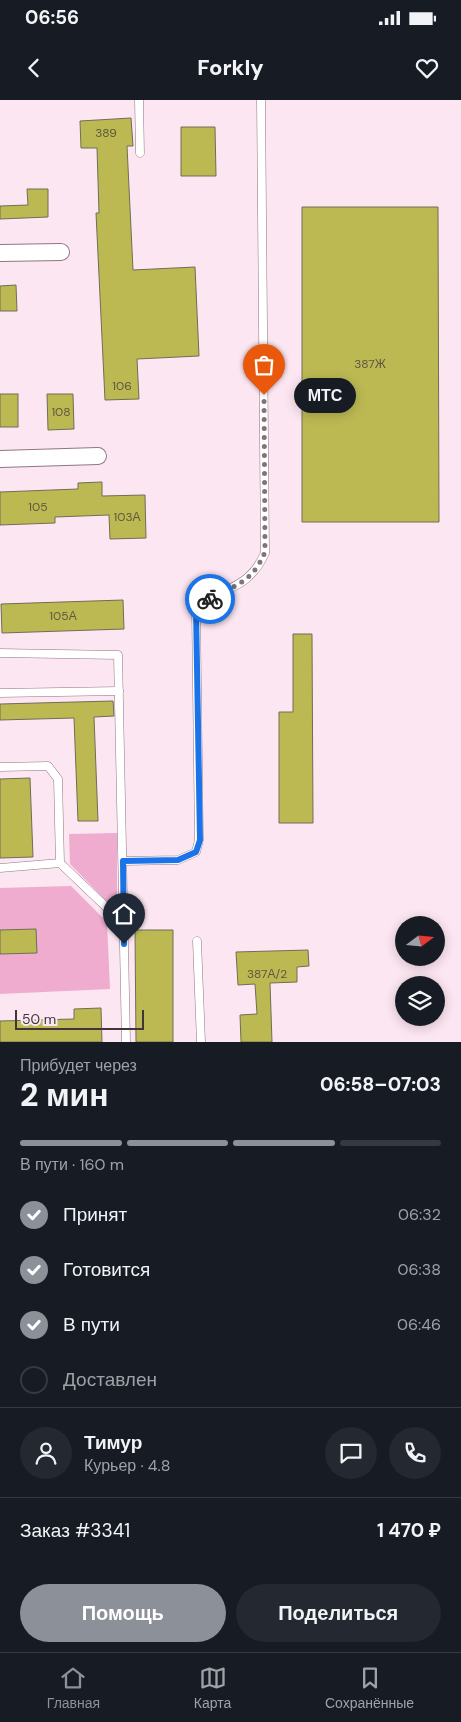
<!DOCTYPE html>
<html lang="ru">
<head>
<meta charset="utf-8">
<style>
	:root { --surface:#171b24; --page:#242831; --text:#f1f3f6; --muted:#9ea1a6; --line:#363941; --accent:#8c9099 }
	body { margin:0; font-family:"DM Sans",sans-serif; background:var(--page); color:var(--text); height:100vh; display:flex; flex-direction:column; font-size:19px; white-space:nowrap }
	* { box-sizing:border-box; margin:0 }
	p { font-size:16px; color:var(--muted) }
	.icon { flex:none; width:28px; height:28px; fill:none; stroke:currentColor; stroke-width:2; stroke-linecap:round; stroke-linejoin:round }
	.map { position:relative; height:942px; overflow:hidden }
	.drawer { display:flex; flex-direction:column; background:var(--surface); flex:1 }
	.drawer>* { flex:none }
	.needle { width:32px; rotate:74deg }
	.buttons { position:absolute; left:395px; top:816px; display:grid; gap:10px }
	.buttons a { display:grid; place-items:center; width:50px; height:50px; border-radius:50%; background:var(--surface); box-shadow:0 2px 12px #0003; font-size:25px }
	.scale { position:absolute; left:15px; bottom:12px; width:129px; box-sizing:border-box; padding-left:5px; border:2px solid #3f353a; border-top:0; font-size:14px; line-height:18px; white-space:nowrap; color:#3f353a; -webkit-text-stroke:4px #fce6f1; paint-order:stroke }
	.pin { position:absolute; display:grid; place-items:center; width:42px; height:42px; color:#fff; margin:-51px -21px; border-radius:50% 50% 50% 0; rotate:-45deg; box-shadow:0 0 5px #0007 }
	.pin .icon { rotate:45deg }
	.courier { position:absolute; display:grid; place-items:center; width:50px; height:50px; margin:-25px; border:4px solid #1a73e8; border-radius:50%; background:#fff; color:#222; box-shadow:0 1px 6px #0007 }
	.bubble { position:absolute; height:35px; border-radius:18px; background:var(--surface); box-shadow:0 2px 12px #0003; font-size:16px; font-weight:800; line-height:35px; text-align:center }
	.overview em { font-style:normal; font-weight:800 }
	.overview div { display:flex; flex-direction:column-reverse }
	.overview { display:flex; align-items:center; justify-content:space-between; height:85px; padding:0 20px }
	h1 { font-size:32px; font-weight:800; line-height:38px }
	.bar { display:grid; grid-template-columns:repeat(4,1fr); gap:8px 5px; align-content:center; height:60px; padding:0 20px }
	.bar i { height:6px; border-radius:4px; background:var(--line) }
	.bar .on { background:var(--accent) }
	.bar p { grid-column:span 4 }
	.line { display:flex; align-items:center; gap:12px; padding:0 20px; border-top:1px solid var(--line) }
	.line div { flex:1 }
	.round { display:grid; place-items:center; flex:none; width:52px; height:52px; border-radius:26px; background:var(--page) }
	ol { padding:0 20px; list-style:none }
	li { display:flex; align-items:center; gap:15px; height:55px }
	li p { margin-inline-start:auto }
	li .icon { padding:5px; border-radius:50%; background:var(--accent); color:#fff; stroke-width:4 }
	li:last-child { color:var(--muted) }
	li i { width:28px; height:28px; border:2px solid var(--line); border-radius:50% }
	.button { display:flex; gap:10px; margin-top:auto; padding:10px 20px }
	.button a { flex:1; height:58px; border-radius:30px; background:var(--accent); color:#fff; font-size:20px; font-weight:800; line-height:58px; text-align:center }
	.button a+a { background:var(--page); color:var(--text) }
	.status { display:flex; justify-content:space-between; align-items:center; height:35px; padding:0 25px; background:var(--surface); direction:ltr }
	.status svg { height:14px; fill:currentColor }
	header { display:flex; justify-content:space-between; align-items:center; height:65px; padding:0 20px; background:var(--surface); font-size:22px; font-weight:800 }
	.tab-bar { display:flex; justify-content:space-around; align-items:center; height:70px; border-top:1px solid var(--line); background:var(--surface); font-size:14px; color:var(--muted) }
	.tab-bar a { display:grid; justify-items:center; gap:2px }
	.tab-bar .on { color:var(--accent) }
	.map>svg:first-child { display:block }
</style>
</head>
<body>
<div class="status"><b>06:56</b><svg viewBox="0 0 49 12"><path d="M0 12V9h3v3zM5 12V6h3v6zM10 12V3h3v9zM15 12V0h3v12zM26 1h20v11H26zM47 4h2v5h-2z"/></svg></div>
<header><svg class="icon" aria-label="back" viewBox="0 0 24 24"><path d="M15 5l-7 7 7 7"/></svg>Forkly<svg class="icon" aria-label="heart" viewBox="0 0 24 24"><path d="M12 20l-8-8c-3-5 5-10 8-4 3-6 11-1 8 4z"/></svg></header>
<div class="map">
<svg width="461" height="942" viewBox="0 0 461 942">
	<rect width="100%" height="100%" fill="#fce6f1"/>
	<!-- grass -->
	<g fill="#f0accf">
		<path d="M117 733V812L70 764 69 734Z"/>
		<path d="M71 786 107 822 110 889 0 894V788Z"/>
	</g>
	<!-- building -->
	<g fill="#bcb953" stroke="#6e6e56">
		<path d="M131 18 133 46H127L133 170 195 167 199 256 137 259 139 299 105 300 96 113H99L97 48H81L80 21Z"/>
		<path d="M181 27H215L216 76H181Z"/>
		<path d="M27 89H48V117L0 119V106L28 105Z"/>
		<path d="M302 107H438L439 422H302Z"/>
		<path d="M16 185 17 211H0V186Z"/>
		<rect x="0" y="294" width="18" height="33"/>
		<path d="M47 294H73L74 329 48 330Z"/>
		<path d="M102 382V396L145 395 146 438 110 439 109 415 55 417V423L0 425V392L78 389V383Z"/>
		<path d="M123 500 124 529 2 533 1 504Z"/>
		<path d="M293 534H312L313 723H279V612H293Z"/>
		<path d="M113 601 114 616 94 617 98 721H78L74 618 0 620V604Z"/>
		<path d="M30 678 33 757 0 758V679Z"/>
		<path d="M36 829 37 853 0 854V830Z"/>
		<path d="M135 830H173V942H136Z"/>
		<path d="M308 850 309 866 297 867V882L270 883 272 942H241L240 915 257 914 255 884 238 885 236 852Z"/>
		<path d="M101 908 102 942H0V921L74 919V909Z"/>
	</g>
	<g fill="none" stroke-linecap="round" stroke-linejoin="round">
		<!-- lane casing -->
		<g stroke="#8f7682" stroke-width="9">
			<g id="lane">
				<path d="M139 0 140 53"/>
				<path d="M0 553 118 555 126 942"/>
				<path d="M0 593 119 591"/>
				<path d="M0 667 48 666 58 679 60 763 0 768"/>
				<path d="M123 761 178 760 196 752 199 740 196 509C224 485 248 491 265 453L261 0"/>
				<path d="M60 763 124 824"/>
				<path d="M197 841 201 942"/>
			</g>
		</g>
		<!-- street casing -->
		<g stroke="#8f7682" stroke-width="18">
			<g id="street">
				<path d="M0 153 61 152"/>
				<path d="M0 359 98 356"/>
			</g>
		</g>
		<!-- lane -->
		<use href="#lane" stroke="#fff" stroke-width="8"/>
		<!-- street -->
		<use href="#street" stroke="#fff" stroke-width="16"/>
	</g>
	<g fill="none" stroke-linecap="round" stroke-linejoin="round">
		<!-- done -->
		<path stroke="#81737a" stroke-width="5" stroke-dasharray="0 9" d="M210 499C236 484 252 483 265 452L264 295"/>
		<!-- route -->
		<path stroke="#1a73e8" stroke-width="6" d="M124 844 123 761 178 760 196 752 200 740 196 509 210 499"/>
	</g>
	<g text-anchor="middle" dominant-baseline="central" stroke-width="4" stroke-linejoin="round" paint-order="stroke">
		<!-- number labels -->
		<g font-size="12" fill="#5e5640">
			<text x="106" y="33">389</text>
			<text x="370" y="264">387Ж</text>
			<text x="122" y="286">106</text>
			<text x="61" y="312">108</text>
			<text x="38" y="407">105</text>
			<text x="127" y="417">103А</text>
			<text x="63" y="516">105А</text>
			<text x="267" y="874">387А/2</text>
		</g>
	</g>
</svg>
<div class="buttons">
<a><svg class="needle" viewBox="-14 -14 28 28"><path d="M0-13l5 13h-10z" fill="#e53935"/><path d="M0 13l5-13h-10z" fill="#9ea1a6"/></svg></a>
<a><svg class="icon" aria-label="layers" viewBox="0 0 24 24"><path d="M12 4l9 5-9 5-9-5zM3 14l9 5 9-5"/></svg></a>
</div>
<div class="scale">50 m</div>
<div class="pin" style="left:264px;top:295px;background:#ea580c"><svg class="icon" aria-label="bag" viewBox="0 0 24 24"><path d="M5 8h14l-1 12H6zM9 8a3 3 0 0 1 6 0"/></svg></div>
<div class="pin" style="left:124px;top:844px;background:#1f2937"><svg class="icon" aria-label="home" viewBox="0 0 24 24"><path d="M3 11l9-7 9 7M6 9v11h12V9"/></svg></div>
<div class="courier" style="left:210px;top:499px"><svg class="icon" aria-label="bike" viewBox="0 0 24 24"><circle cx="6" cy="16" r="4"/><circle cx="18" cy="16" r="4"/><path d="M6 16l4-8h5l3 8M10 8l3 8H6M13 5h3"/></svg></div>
<div class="bubble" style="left:294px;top:278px;width:62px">МТС</div>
</div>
<section class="drawer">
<div class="overview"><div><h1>2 мин</h1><p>Прибудет через</p></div><em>06:58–07:03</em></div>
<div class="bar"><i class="on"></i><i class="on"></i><i class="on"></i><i></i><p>В пути · 160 m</p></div>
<ol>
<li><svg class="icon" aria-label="check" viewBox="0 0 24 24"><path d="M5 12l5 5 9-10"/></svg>Принят<p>06:32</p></li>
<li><svg class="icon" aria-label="check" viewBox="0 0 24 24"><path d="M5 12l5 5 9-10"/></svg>Готовится<p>06:38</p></li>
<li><svg class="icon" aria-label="check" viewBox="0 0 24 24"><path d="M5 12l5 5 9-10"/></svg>В пути<p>06:46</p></li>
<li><i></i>Доставлен</li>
</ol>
<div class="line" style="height:90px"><a class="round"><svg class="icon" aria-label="person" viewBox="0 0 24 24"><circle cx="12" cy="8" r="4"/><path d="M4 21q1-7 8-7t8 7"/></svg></a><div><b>Тимур</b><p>Курьер · 4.8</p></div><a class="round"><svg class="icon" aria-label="chat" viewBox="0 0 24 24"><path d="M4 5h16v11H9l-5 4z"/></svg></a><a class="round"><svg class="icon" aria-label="phone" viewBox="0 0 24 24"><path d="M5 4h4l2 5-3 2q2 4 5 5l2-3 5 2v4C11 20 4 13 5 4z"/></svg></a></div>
<div class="line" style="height:65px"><div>Заказ #3341</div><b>1 470 ₽</b></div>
<div class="button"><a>Помощь</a><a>Поделиться</a></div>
</section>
<nav class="tab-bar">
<a class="on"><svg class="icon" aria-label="home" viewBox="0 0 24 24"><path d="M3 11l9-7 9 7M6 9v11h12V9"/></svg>Главная</a>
<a><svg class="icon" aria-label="map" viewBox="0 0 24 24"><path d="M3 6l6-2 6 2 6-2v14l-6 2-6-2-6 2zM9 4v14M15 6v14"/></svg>Карта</a>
<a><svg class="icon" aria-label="saved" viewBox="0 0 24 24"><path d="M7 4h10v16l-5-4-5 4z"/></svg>Сохранённые</a>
</nav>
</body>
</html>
